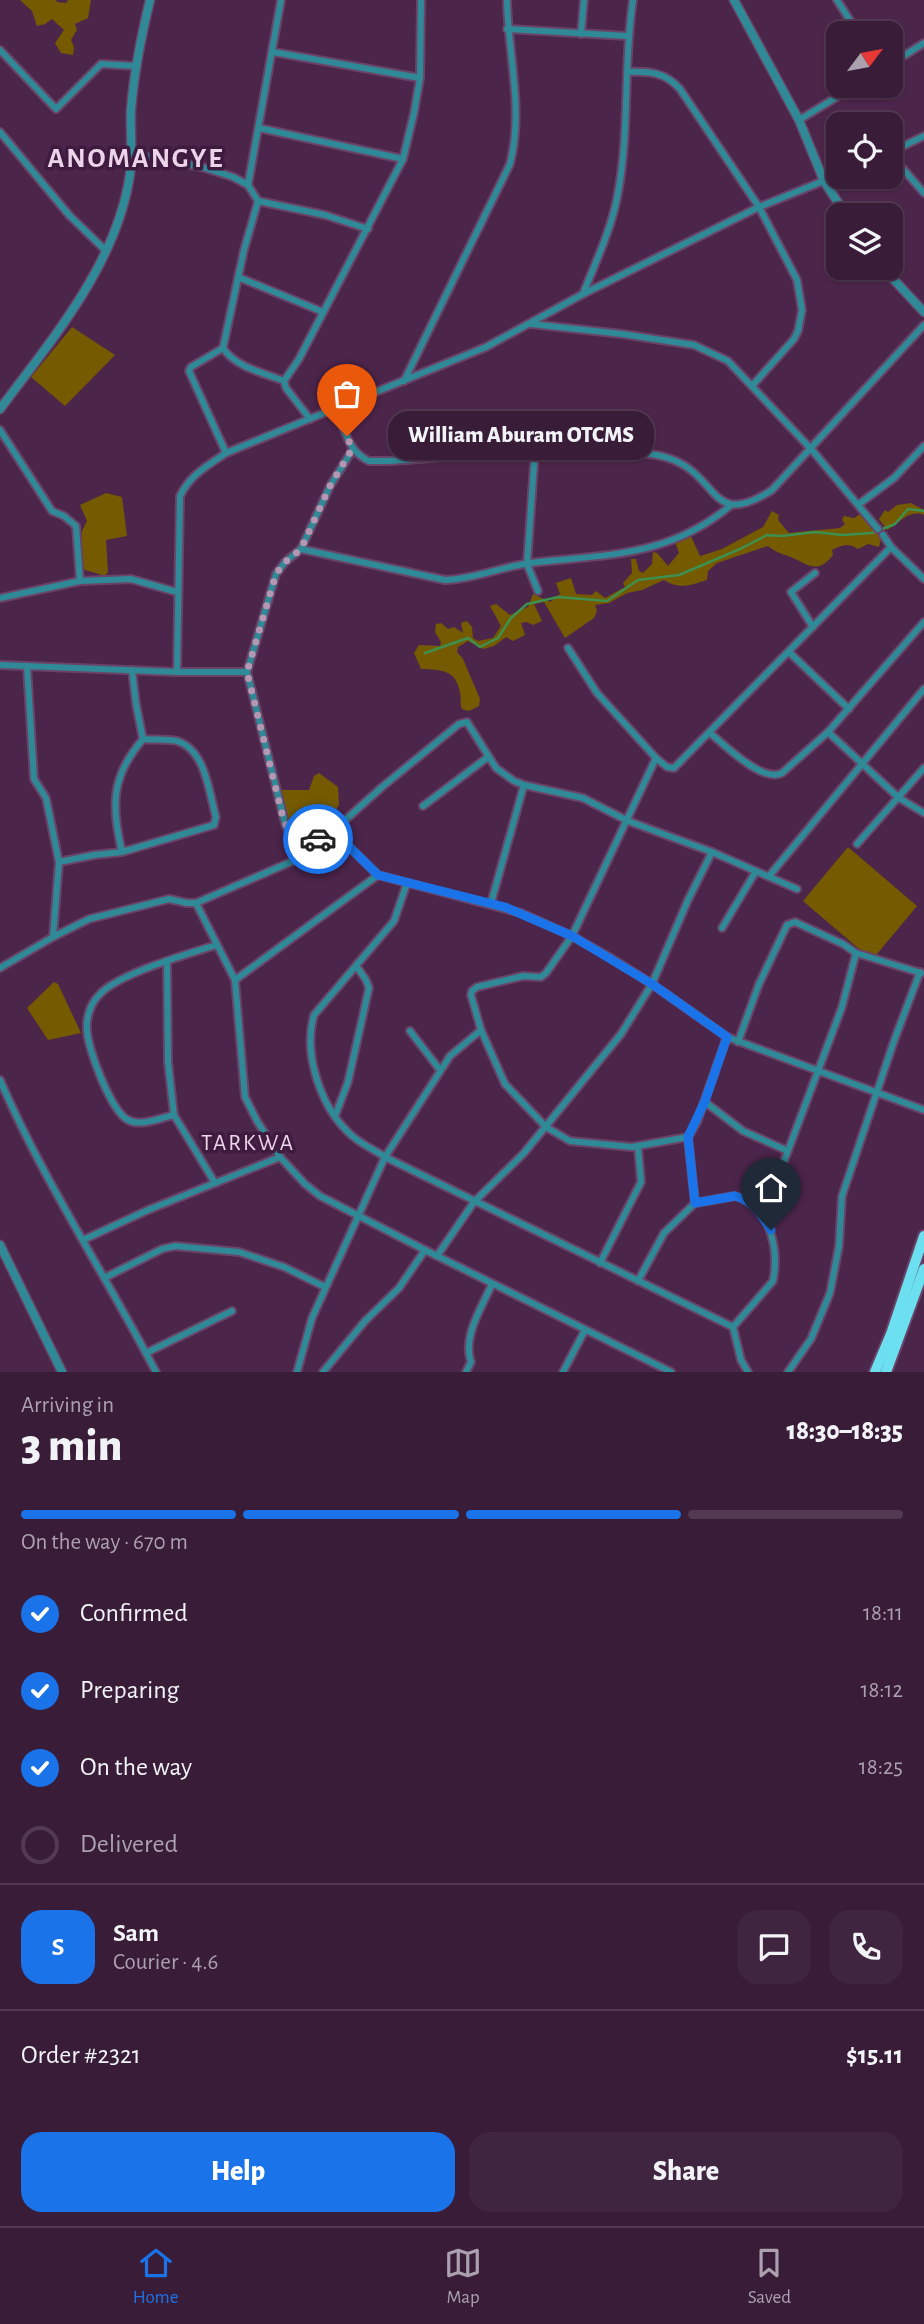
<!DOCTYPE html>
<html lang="en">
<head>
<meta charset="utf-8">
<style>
	:root { --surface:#391c38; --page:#402540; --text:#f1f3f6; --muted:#aba1ae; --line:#533a53; --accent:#1a73e8 }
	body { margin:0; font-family:"Alegreya Sans",sans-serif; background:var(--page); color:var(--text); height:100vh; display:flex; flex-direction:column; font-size:26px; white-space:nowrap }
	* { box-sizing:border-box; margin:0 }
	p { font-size:23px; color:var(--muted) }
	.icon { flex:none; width:38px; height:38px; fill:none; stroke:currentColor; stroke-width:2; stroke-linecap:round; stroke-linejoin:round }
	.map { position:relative; height:1372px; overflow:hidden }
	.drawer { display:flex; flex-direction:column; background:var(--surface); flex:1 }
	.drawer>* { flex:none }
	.needle { width:46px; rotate:58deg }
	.controls { position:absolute; left:826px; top:21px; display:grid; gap:14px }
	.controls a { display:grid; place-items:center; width:77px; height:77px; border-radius:14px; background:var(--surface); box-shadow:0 2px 5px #0004,0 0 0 2px var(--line); font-size:35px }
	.pin { position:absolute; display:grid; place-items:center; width:60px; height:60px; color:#fff; margin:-72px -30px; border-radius:50% 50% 50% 0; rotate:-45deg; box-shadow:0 0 7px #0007 }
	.pin .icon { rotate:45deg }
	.courier { position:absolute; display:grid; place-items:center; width:70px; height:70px; margin:-35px; border:5px solid #1a73e8; border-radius:50%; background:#fff; color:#222; box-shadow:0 2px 9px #0007 }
	.bubble { position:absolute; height:49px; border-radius:21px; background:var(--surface); box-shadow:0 2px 5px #0004,0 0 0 2px var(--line); font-size:23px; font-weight:800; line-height:49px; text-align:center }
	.overview em { font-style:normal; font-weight:800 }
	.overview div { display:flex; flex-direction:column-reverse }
	.overview { display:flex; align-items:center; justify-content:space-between; height:119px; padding:0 21px }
	h1 { font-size:46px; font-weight:800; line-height:52px }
	.bar { display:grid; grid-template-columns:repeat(4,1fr); gap:10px 7px; align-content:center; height:84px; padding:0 21px }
	.bar i { height:9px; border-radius:5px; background:var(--line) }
	.bar .on { background:var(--accent) }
	.bar p { grid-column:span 4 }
	.line { display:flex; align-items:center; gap:18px; padding:0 21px; border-top:2px solid var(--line) }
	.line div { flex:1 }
	.round { display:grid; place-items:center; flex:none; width:74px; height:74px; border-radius:21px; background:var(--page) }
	ol { padding:0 21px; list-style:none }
	li { display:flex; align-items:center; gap:21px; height:77px }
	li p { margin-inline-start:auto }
	li .icon { padding:7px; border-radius:50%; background:var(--accent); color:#fff; stroke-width:4 }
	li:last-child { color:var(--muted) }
	li i { width:38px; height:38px; border:4px solid var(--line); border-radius:50% }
	.cta { display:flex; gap:14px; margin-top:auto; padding:14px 21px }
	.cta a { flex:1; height:80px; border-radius:21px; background:var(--accent); color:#fff; font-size:28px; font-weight:800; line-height:80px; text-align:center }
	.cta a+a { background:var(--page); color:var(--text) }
	.tab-bar { display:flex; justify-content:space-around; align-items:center; height:98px; border-top:2px solid var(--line); background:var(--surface); font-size:19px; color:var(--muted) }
	.tab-bar a { display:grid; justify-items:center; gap:4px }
	.tab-bar .on { color:var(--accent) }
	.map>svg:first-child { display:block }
</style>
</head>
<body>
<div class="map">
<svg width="924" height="1372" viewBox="0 0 924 1372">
	<rect width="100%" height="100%" fill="#4c254b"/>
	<!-- green -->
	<g fill="#755a00">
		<path d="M20 0H56L57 2 66 3 68 0H91L88 18 75 24 77 30 71 40 74 47 73 55 61 53 55 43 64 30 52 19 45 24 37 26 32 11Z"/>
		<path d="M72 327 115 355 65 406 31 377Z"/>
		<path d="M106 493 122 497 127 536 106 540 108 572 105 576 82 569V531L87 521 80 505Z"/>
		<path d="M911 503 924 510V515C909 509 900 523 887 530L879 519 885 510 888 512 897 505Z"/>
		<path d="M772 511 779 515 778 520 789 533 840 528 845 524 842 520 844 516 854 518 863 512 881 539 879 547 868 544 858 549C848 542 842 545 832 550L833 555C816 577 806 562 788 556 779 553 776 552 768 546L717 563 708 571 707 580C691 585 680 590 664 580L642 590 627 593 609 603 595 605 597 611 594 618 565 638 544 602 534 604 542 621 533 625 527 622 521 623 525 635 513 641 506 637 494 646 483 649 468 641 458 647 457 652 463 659 480 699 479 706 469 711 462 709C459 702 462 700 460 693 456 669 441 670 421 669L414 653 419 645 440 646 441 642 435 632 436 624 441 623 448 629 454 627 463 633 461 623 467 621 472 627 473 638 478 641 493 638 501 626 490 606 496 604 510 615 528 607 533 594 550 602 560 594 556 583 571 578 576 594 592 595 596 591 605 598 625 587 623 583 632 573 631 559H636L639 571 643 573 652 564 653 552 657 553 668 566 679 553 675 541 690 534 700 556 722 549 763 527Z"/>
		<path d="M319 773 338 787 339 805 335 811 331 809 317 818 322 825 336 816 337 813 340 814 341 819 319 836 294 833 285 818 279 790H309L314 776Z"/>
		<path d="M848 847 917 906 872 960 803 901Z"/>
		<path d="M54 982 58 984 81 1033 48 1040 27 1008Z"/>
	</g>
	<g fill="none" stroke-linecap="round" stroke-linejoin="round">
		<!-- stream -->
		<path stroke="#3d904f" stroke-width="2.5" d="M425 653 468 638 480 647 498 638 511 618 527 604 558 597 607 601 638 580 679 575 740 549 767 535 782 536 815 532 842 535 872 533 895 524 908 509 924 511"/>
		<!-- minor casing -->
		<g stroke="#694468" stroke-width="10">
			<g id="minor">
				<path d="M837 0 858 33"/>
				<path d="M507 29 627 36"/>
				<path d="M581 34 584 0"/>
				<path d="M0 50 56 109 101 64 135 66"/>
				<path d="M273 52 420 78"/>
				<path d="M891 64 924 43"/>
				<path d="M627 72C649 71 665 72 680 89L759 207 797 280 802 310 798 331 794 339 752 386"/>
				<path d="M799 120 855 86"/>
				<path d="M259 128 403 159"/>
				<path d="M0 132 69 215 105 250"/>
				<path d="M891 152 924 136"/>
				<path d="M132 154 202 167 233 177 248 185 258 201 325 215 368 229"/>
				<path d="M891 155 924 193"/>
				<path d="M248 185 281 0"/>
				<path d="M258 201 244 250 223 348C235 367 264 373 284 381L286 388 310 419"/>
				<path d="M238 277 323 312"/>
				<path d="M583 294C596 261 612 228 618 193 630 129 623 64 633 0"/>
				<path d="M531 324 622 334 694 345 728 361 812 450 878 529"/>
				<path d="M223 348 191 367 189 371 226 453"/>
				<path d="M284 381 299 359 403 159 414 113 420 78 421 0"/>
				<path d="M404 381 510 164C524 109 508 55 507 0"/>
				<path d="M336 408C344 428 348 452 369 461 397 462 426 458 454 456 500 453 545 451 592 452 618 452 646 450 671 459 720 477 710 530 772 490L924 325"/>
				<path d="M0 430 52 511 64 516 76 526 80 581"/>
				<path d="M535 451 527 564 538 591"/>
				<path d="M859 504 894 478 924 446"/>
				<path d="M883 535 891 547 924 579"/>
				<path d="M301 549 445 580C475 579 501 567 530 563 606 554 667 558 730 506"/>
				<path d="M0 598 80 581 131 579 177 592"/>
				<path d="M924 622 828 732 899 798 924 813"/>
				<path d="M813 627 791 592 815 573"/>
				<path d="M568 648 597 693 656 758 667 767 674 768 891 547"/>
				<path d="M789 652 849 709"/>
				<path d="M0 665 177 672H247"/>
				<path d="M27 666 34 779 46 798 59 862"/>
				<path d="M132 670 136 704 143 739"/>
				<path d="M177 672 180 496C190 475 207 466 226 453L486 347 583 294 759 207 838 175"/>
				<path d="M710 733C725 745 762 783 782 773L828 732"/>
				<path d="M656 758 572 936 546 973 541 977 523 976 477 987 472 991 471 995 481 1030 505 1084 546 1127 570 1141 632 1147 688 1137"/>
				<path d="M423 806 488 757"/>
				<path d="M333 831 382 787 459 724 467 722 496 768 514 781 524 785 583 798 628 821 712 852 797 889"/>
				<path d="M323 840 293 835 286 827 247 672 276 574 285 562 301 549 330 486 353 449"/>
				<path d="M857 844 924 768"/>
				<path d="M770 875 924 689"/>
				<path d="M407 883 394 921 314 1015C303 1053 320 1105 348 1132 358 1143 373 1149 385 1157L733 1327 741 1360 748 1372"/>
				<path d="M196 903 235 980 245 1097 257 1121 280 1157 305 1184 320 1196 425 1250 671 1372"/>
				<path d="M491 903 524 785"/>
				<path d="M722 928 756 871"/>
				<path d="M53 937 59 862 94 855 122 852 214 825 216 817C209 793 206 750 177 741 167 739 154 740 143 739 111 776 111 806 122 852"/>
				<path d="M856 953 921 973"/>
				<path d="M167 961 168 1062 174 1115 215 1183"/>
				<path d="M0 968 53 937 89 919 169 899 187 903H196L293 861 333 831 378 875 521 913 572 936 609 957 652 984 727 1037 924 1110"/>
				<path d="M235 980 378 875"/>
				<path d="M410 1031 440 1070"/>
				<path d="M738 1042 759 984 787 925 795 922 843 944 856 953 842 1007 780 1172"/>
				<path d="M0 1080C44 1182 105 1274 156 1372"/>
				<path d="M705 1102 743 1131 788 1151"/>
				<path d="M174 1115C160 1118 141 1127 128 1120 111 1111 87 1048 87 1029 86 1017 91 1003 99 995 117 974 188 954 216 945"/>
				<path d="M335 1116 348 1082 369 988 366 980 357 967"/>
				<path d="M695 1203 735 1196C771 1205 779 1250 773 1281L733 1327"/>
				<path d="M83 1240 148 1210 280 1157"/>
				<path d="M437 1256 474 1202 524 1153 621 1034 652 984 688 900 712 852"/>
				<path d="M600 1263 641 1182 638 1147"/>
				<path d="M106 1277 162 1249 175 1246 239 1252 284 1267 325 1287"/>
				<path d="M638 1281 664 1233 695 1203 688 1137 697 1122 727 1037"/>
				<path d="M146 1353 232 1311"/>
				<path d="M297 1372 312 1318 385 1157 450 1056 481 1030"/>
				<path d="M323 1372 365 1321 399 1288 425 1250"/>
				<path d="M466 1372 471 1362C462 1337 482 1307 492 1284"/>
				<path d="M563 1372 585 1330"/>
				<path d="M788 1372 811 1339 830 1293 839 1246 842 1196 894 1041 920 972"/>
			</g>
		</g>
		<!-- tertiary casing -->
		<g stroke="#694468" stroke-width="11">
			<g id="tertiary">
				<path d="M734 0 799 120 824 181 846 215"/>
				<path d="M883 268 924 312"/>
				<path d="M0 409C52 339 117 264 130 174 133 153 130 131 131 110 134 72 141 37 150 0"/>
				<path d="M0 1245 62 1372"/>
			</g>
		</g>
		<!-- trunk casing -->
		<g stroke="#694468" stroke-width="14">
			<g id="trunk">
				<path d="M875 1372 891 1334 924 1236"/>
				<path d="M886 1372 924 1269"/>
			</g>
		</g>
		<!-- minor -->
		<use href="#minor" stroke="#308996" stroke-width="6"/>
		<!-- tertiary -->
		<use href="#tertiary" stroke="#308996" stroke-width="8"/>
		<!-- trunk -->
		<use href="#trunk" stroke="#6ce0f0" stroke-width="10"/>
	</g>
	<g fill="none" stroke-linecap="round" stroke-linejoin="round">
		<!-- done -->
		<path stroke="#b497b2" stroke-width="7" stroke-dasharray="0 12.6" d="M318 839 293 835 284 822 247 672 276 574 285 562 301 549 330 486 352 449 347 436"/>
		<!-- route -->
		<path stroke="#1a73e8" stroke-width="9" d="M318 839 323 840 333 831 378 875 505 907 572 936 652 984 727 1037 705 1101 688 1137 695 1203 735 1196C753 1201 762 1216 771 1230"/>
	</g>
	<g text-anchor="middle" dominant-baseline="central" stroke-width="7" stroke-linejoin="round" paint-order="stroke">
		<!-- neighbourhood labels -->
		<g font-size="23" letter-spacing="2" fill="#ecd4ea" stroke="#401b40">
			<text x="248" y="1143">TARKWA</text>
		</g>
		<!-- district labels -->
		<g font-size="28" font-weight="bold" letter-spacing="2" fill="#ecd4ea" stroke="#401b40">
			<text x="136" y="159">ANOMANGYE</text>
		</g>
	</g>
</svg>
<div class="controls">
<a><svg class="needle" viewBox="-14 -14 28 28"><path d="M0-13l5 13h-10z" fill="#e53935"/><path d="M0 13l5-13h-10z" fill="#aba1ae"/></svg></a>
<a><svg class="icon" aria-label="locate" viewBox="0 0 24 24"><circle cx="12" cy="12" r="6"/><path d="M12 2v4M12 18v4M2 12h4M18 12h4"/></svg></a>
<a><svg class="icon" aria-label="layers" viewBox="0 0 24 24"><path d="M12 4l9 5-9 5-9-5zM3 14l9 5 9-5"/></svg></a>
</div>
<div class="pin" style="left:347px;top:436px;background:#ea580c"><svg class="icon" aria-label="bag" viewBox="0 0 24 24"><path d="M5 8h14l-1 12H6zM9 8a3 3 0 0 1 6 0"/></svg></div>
<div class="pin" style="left:771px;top:1230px;background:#1f2937"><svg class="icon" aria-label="home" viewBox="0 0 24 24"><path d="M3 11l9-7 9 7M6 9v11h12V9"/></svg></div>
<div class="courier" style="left:318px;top:839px"><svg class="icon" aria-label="car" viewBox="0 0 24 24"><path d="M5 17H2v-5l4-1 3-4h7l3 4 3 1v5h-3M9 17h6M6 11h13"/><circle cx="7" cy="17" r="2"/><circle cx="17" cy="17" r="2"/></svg></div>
<div class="bubble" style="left:388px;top:411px;width:266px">William Aburam OTCMS</div>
</div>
<section class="drawer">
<div class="overview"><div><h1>3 min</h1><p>Arriving in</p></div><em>18:30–18:35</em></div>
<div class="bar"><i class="on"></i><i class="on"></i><i class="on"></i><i></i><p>On the way · 670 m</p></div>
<ol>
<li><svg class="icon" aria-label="check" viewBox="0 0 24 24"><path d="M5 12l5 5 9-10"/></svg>Confirmed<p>18:11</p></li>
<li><svg class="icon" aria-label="check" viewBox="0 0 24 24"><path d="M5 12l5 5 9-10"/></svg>Preparing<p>18:12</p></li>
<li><svg class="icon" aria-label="check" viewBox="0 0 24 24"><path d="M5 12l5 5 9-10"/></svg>On the way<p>18:25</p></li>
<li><i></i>Delivered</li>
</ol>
<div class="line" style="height:126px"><b class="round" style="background:var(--accent);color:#fff">S</b><div><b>Sam</b><p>Courier · 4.6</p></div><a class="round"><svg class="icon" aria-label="chat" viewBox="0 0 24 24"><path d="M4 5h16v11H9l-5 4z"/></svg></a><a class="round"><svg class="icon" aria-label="phone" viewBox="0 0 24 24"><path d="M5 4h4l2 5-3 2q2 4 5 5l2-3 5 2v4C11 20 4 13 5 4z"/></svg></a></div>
<div class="line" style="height:91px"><div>Order #2321</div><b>$15.11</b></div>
<div class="cta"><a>Help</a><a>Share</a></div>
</section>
<nav class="tab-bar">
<a class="on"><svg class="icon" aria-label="home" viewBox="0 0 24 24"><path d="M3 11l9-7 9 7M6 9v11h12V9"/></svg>Home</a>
<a><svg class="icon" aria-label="map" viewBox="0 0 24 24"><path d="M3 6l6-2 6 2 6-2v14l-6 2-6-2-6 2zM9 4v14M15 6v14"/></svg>Map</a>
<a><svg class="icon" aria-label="saved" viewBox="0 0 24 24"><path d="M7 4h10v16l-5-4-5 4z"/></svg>Saved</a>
</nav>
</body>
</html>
